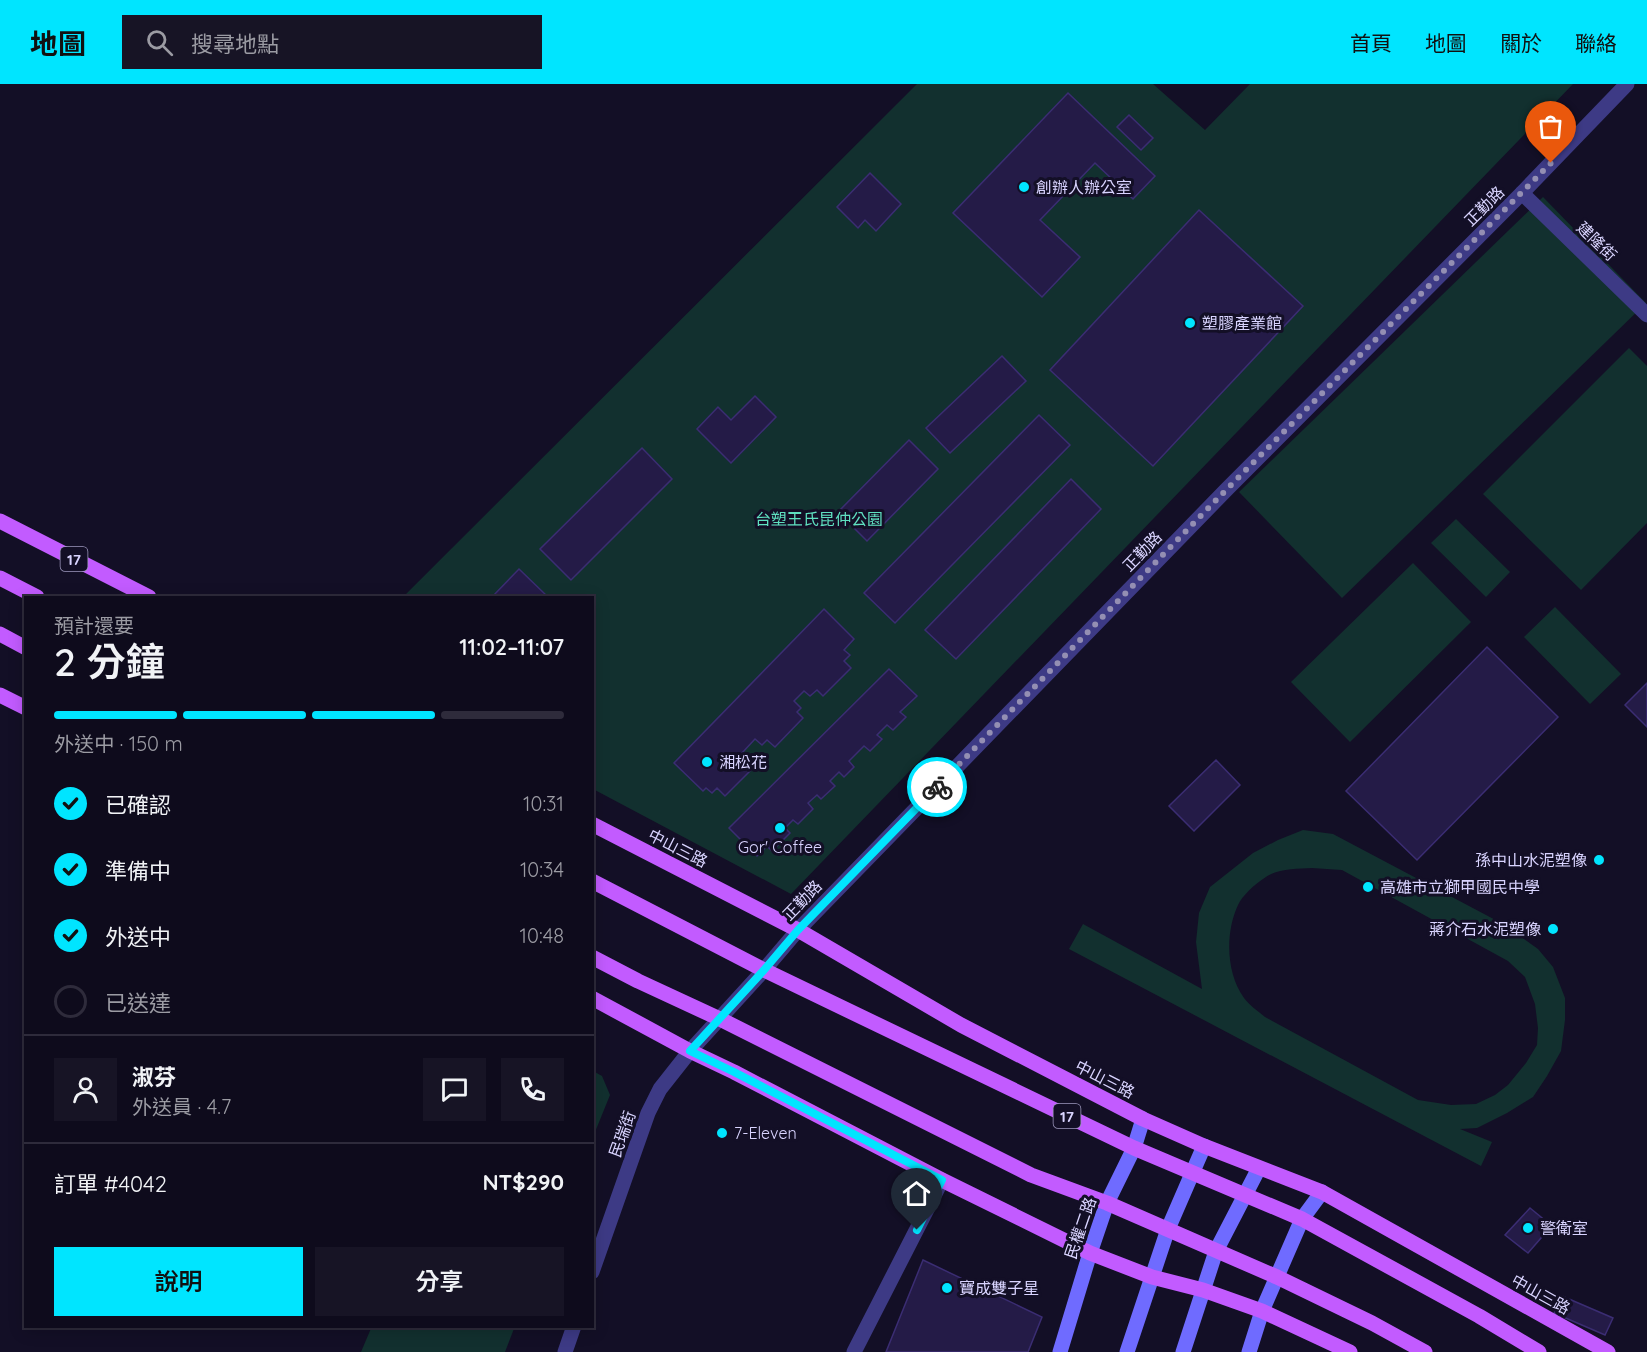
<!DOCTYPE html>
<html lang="zh-TW">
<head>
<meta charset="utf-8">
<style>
	:root { --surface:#0e0b1c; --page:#171425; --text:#f1f3f6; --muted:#9b9ba3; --line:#2e2b3b; --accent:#00e5ff }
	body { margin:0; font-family:Quicksand,"Noto Sans TC",sans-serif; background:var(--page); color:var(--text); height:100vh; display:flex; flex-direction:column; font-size:22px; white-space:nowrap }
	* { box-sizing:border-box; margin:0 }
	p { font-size:20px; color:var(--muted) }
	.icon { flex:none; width:33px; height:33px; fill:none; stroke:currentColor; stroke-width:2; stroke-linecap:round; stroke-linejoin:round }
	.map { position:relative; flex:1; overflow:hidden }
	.details { position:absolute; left:24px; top:512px; width:570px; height:732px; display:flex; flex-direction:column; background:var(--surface); border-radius:0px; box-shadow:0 3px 15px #0003,0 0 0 2px var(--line) }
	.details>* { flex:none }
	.pin { position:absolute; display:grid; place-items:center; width:51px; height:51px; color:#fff; margin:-62px -26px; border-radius:50% 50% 50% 0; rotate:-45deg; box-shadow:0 0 6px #0007 }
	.pin .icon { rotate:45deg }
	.courier { position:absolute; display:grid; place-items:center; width:60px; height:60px; margin:-30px; border:4px solid #00e5ff; border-radius:50%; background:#fff; color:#222; box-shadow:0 2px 8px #0007 }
	.headline em { font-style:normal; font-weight:600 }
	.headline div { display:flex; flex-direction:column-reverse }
	.headline { display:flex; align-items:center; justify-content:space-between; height:102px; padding:0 30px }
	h1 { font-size:39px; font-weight:600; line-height:45px }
	.bar { display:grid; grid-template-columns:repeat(4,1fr); gap:9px 6px; align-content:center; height:72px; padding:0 30px }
	.bar i { height:8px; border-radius:4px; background:var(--line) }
	.bar .on { background:var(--accent) }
	.bar p { grid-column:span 4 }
	.line { display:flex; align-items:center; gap:15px; padding:0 30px; border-top:2px solid var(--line) }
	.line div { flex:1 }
	.round { display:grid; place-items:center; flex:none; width:63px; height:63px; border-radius:0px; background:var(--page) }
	ol { padding:0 30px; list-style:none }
	li { display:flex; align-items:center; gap:18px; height:66px }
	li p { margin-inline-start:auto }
	li .icon { padding:6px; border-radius:50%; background:var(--accent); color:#111; stroke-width:4 }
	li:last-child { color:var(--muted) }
	li i { width:33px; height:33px; border:3px solid var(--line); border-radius:50% }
	.button { display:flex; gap:12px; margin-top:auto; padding:12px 30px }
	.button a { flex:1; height:69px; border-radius:0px; background:var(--accent); color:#111; font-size:24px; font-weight:600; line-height:69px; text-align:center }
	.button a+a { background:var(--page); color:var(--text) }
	header { display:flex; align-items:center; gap:36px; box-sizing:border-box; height:84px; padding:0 30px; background:var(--accent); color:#111 }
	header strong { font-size:28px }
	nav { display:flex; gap:33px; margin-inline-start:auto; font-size:21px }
	.search { width:420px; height:54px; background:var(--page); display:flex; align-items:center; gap:15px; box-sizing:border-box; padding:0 21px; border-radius:0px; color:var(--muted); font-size:22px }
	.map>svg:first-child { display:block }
</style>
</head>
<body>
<header>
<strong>地圖</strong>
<div class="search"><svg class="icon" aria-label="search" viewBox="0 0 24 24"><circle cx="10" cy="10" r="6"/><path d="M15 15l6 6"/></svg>搜尋地點</div>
<nav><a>首頁</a><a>地圖</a><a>關於</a><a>聯絡</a></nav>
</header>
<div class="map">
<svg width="1647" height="1268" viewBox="0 0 1647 1268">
	<rect width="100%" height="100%" fill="#130f26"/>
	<!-- green -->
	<g fill="#12302f" fill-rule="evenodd">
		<path d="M917 0H1153L1205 46 1250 0H1573L791 810 593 705 592 513H403Z"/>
		<path d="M1543 113 1646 219 1342 514 1239 408Z"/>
		<path d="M1629 264 1647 282V439L1581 506 1483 410Z"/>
		<path d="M1456 435 1510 488 1486 513 1431 459Z"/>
		<path d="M1413 479 1471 538 1350 658 1291 598Z"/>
		<path d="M1555 523 1621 590 1590 620 1524 553Z"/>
		<path d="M1303 746 1333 750 1503 840 1538 865 1553 883 1565 914V936L1561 967 1547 992 1533 1013 1507 1029 1477 1044 1460 1045 1492 1058 1481 1082 1069 865 1083 840 1202 905 1196 858 1199 829 1210 803 1253 769 1278 756ZM1312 784 1342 786 1508 877 1525 893 1535 920 1538 944 1537 961 1526 979 1508 1001 1495 1011 1476 1020 1451 1021 1418 1016 1265 933C1258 927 1249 921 1244 914 1226 889 1225 849 1238 821 1242 812 1255 800 1263 795 1277 784 1296 785 1312 784Z"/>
		<path d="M593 987 602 992 610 1011 593 1053Z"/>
		<path d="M372 1242H515L505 1268H361Z"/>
	</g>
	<!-- building -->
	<g fill="#241b47" stroke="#3b2d73" stroke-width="1.5">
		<path d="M1068 9 1155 92 1133 115 1095 79 1040 136 1080 173 1042 213 953 129Z"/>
		<path d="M1129 31 1153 54 1141 66 1117 43Z"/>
		<path d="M870 89 901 120 876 147 865 136 858 144 837 123Z"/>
		<path d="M1199 126 1303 222 1153 382 1050 286Z"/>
		<path d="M1002 272 1026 297 950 369 926 344Z"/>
		<path d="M755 312 776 333 731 379 697 345 718 323 731 336Z"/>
		<path d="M1039 331 1070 361 895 539 864 509Z"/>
		<path d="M909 356 938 385 867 457 838 428Z"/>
		<path d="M642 364 672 395 571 496 540 465Z"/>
		<path d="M1071 395 1101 425 956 575 925 546Z"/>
		<path d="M519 485 548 513H492Z"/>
		<path d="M824 525 854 555 844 566 850 571 844 577 851 584 823 612 817 606 810 612 804 607 794 617 801 624 797 628 803 634 775 663 767 656 762 661 755 655 742 669 748 674 744 679 751 686 725 712 717 704 712 709 706 704 703 707 674 679Z"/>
		<path d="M1487 563 1558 633 1417 776 1346 707Z"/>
		<path d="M889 585 917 612 900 628 906 633 893 646 887 641 877 651 882 655 870 667 864 662 849 677 854 683 844 693 839 688 830 697 835 702 821 715 817 711 808 719 813 725 798 740 793 736 785 744 790 749 772 767 767 762 757 772 729 744Z"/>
		<path d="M1647 599V643L1625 621Z"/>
		<path d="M1216 676 1240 701 1194 747 1169 722Z"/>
		<path d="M1530 1124 1547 1138 1541 1154 1528 1169 1505 1151Z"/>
		<path d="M923 1176 1042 1233 1028 1268H886Z"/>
		<path d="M1562 1212 1613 1234 1605 1251 1554 1229Z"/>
	</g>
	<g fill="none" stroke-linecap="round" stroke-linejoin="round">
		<!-- lane -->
		<path stroke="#3d3a85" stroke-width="15" d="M854 1268 942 1096"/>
		<!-- street -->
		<g stroke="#3d3a85" stroke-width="15">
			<path d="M1522 109 1647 231"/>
			<path d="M592 1188 648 1029 660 1005 690 967 764 886 798 846 1227 405 1522 109 1627 0"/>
			<path d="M565 1268 574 1242"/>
		</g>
		<!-- secondary -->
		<g stroke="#6f6bff" stroke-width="15">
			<path d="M1060 1268 1090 1169 1107 1119 1134 1064 1143 1035"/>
			<path d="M1127 1268 1168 1145 1204 1062"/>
			<path d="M1183 1268 1216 1167 1259 1084"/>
			<path d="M1249 1268 1262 1227 1302 1135 1322 1108"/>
		</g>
		<!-- primary -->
		<g stroke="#c25bff" stroke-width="15">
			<path d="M0 437 149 513"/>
			<path d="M0 494 37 513"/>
			<path d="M0 550 26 564"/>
			<path d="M0 611 26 624"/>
			<path d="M592 740 798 846 961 941 1143 1035 1204 1062 1322 1108 1608 1268"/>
			<path d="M592 797 764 886 1134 1064 1302 1135 1479 1232 1539 1268"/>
			<path d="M592 873 638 897 720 935 1031 1091 1107 1119 1277 1193 1372 1239 1425 1268"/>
			<path d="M592 914 690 967 734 988 942 1096 1090 1169 1152 1193 1203 1206 1262 1227 1350 1268"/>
		</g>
	</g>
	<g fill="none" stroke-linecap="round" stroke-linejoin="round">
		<!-- done -->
		<path stroke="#948fb3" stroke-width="6" stroke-dasharray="0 10.8" d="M937 703 1227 405 1551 79"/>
		<!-- route -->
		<path stroke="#00e5ff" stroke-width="8" d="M917 1146 942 1096 734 988 690 967 764 886 798 846 937 703"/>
	</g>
	<!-- markers -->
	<g fill="#00e5ff" stroke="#130f26" stroke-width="2">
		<circle cx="1024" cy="103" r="6"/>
		<circle cx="1190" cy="239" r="6"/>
		<circle cx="707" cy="678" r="6"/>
		<circle cx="780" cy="744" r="6"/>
		<circle cx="1599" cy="776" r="6"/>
		<circle cx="1368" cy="803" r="6"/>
		<circle cx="1553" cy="845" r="6"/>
		<circle cx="722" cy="1049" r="6"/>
		<circle cx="1528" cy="1144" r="6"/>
		<circle cx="947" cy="1204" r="6"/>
	</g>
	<g text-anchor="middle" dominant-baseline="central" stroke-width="6" stroke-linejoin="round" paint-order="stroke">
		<!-- shield labels -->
		<g fill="#130f26" stroke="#9e99be" stroke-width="1.5">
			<rect x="60.5" y="463" width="27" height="24" rx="4.5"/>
			<rect x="1053.5" y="1020" width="27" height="24" rx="4.5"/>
		</g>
		<g font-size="15" font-weight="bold" fill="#d9d4ff">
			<text x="74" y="475">17</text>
			<text x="1067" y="1032">17</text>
		</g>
		<!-- poi labels -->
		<g font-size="16" fill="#d9d4ff" stroke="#130f26" text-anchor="start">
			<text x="1036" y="103">創辦人辦公室</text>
			<text x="1202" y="239">塑膠產業館</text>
			<text x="719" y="678">湘松花</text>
			<text x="780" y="763" text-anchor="middle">Gor' Coffee</text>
			<text x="1587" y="776" text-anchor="end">孫中山水泥塑像</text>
			<text x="1380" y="803">高雄市立獅甲國民中學</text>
			<text x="1541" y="845" text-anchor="end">蔣介石水泥塑像</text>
			<text x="734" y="1049">7-Eleven</text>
			<text x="1540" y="1144">警衛室</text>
			<text x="959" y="1204">寶成雙子星</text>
		</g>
		<!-- street labels -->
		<g font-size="16" fill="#d9d4ff" stroke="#130f26">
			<text transform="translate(1484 122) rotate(-45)">正勤路</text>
			<text transform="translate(1597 157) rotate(44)">建隆街</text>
			<text transform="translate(1142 467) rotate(-46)">正勤路</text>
			<text transform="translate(678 764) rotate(27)">中山三路</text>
			<text transform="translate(802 816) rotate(-46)">正勤路</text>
			<text transform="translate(1105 995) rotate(27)">中山三路</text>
			<text transform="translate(622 1050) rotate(-70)">民瑞街</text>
			<text transform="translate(1080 1144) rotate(-71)">民權二路</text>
			<text transform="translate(1541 1210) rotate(29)">中山三路</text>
		</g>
		<!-- park labels -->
		<g font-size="16" fill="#5fe0c0" stroke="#130f26">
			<text x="819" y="435">台塑王氏昆仲公園</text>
		</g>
	</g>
</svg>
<div class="pin" style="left:1551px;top:79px;background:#ea580c"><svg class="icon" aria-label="bag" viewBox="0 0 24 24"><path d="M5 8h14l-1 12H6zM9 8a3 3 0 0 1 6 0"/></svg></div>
<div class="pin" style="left:917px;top:1146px;background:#1f2937"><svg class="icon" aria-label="home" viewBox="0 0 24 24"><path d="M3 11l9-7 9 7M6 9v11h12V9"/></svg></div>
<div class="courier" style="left:937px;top:703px"><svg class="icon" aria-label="bike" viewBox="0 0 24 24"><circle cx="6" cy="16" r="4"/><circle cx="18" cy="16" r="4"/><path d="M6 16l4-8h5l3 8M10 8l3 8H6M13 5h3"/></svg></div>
<section class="details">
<div class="headline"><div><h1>2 分鐘</h1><p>預計還要</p></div><em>11:02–11:07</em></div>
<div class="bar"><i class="on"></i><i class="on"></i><i class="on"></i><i></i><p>外送中 · 150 m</p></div>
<ol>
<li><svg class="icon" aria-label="check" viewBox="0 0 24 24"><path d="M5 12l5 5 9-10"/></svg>已確認<p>10:31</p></li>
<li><svg class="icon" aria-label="check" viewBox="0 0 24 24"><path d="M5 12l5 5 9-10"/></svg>準備中<p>10:34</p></li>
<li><svg class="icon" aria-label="check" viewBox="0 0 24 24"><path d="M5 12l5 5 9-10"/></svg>外送中<p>10:48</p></li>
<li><i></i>已送達</li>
</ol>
<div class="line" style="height:108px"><a class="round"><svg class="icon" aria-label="person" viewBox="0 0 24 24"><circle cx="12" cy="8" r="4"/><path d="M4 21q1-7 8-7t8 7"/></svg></a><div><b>淑芬</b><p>外送員 · 4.7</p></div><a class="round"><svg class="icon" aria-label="chat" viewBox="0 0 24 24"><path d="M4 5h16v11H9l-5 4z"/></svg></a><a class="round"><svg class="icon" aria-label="phone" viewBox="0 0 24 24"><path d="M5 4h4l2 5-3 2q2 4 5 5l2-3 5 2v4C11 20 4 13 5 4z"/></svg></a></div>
<div class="line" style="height:78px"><div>訂單 #4042</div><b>NT$290</b></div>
<div class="button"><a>說明</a><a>分享</a></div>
</section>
</div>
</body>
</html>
